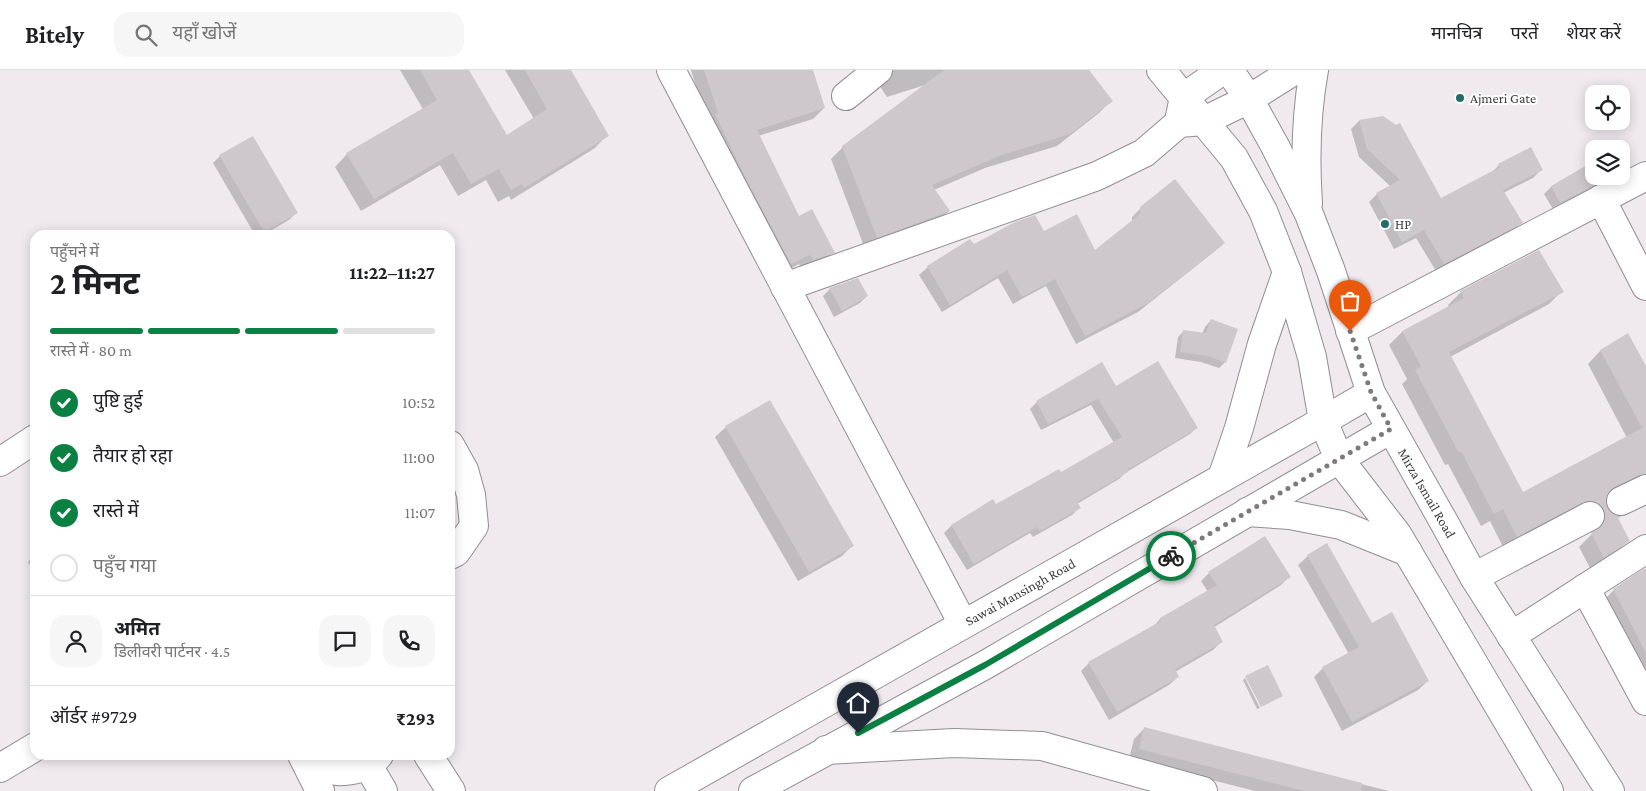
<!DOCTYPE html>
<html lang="hi">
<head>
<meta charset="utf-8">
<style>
	:root { --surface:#fff; --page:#f6f6f6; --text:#202124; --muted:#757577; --line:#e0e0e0; --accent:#0b8043 }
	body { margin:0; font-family:"Crimson Pro","Noto Sans Devanagari",serif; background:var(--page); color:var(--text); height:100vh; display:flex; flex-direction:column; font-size:19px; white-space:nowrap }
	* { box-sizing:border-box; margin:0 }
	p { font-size:16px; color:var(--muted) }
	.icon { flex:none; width:28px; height:28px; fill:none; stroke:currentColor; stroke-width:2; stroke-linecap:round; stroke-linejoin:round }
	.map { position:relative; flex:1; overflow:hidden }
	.drawer { position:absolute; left:30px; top:160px; width:425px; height:530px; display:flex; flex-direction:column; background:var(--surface); border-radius:15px; box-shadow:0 2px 12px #0003 }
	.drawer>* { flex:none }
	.buttons { position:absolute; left:1585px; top:15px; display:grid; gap:10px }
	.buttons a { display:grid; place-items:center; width:45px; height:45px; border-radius:10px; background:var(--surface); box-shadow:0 2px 12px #0003; font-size:25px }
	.pin { position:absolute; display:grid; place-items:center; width:42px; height:42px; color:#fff; margin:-51px -21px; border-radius:50% 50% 50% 0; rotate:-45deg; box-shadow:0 0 5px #0007 }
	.pin .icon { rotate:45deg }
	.courier { position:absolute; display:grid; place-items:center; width:50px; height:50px; margin:-25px; border:4px solid #0b8043; border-radius:50%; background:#fff; color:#222; box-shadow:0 1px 6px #0007 }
	.headline em { font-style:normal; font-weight:700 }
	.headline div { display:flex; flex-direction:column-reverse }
	.headline { display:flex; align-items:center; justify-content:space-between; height:85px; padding:0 20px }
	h1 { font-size:32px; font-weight:700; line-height:38px }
	.bar { display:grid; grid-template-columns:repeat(4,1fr); gap:8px 5px; align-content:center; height:60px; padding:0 20px }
	.bar i { height:6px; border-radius:4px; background:var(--line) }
	.bar .on { background:var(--accent) }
	.bar p { grid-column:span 4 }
	.line { display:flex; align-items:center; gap:12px; padding:0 20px; border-top:1px solid var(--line) }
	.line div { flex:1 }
	.round { display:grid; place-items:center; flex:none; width:52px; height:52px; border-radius:15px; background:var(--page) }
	ol { padding:0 20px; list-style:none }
	li { display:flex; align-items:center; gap:15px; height:55px }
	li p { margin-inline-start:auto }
	li .icon { padding:5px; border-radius:50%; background:var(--accent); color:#fff; stroke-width:4 }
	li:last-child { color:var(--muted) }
	li i { width:28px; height:28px; border:2px solid var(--line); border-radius:50% }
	header { display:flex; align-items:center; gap:30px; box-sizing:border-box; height:70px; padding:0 25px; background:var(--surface); border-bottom:1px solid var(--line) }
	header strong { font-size:24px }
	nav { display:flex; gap:28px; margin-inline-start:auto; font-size:18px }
	.search { width:350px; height:45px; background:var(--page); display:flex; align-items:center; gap:12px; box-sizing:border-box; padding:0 18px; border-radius:15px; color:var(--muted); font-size:19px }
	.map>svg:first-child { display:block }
</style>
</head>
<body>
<header>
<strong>Bitely</strong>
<div class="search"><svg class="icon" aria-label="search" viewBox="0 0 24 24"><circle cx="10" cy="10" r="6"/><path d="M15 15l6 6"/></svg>यहाँ खोजें</div>
<nav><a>मानचित्र</a><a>परतें</a><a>शेयर करें</a></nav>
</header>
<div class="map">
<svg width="1646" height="721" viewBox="0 0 1646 721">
	<rect width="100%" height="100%" fill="#f0eaee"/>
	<!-- shadow -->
	<g fill="#0003">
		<path d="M400 0H468L507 66 534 49 505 0H570L607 65 595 78 511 130 509 126 498 132 486 110 458 126 440 95 361 141 335 97 347 84 423 39Z"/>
		<path d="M691 0H812L824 38 813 49 758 66 799 148 833 182 823 193 802 200 799 194 780 204 707 53Z"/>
		<path d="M892 0H1087L1111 31 1099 43 1057 76 985 98 934 120 949 141 936 153 865 179 831 89 843 77 925 15 887 27 881 18V10Z"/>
		<path d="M1382 48 1440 129 1491 103 1499 95 1541 100 1533 108 1503 123 1521 153 1513 161 1436 201 1416 168 1394 179 1369 132 1377 124 1390 116 1359 87 1351 59 1359 51Z"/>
		<path d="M220 86 296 143 289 150 263 165H255L213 93Z"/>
		<path d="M1594 92V106H1613L1610 109 1553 139 1544 124 1551 117Z"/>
		<path d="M1141 138 1224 173 1215 181 1138 242 1076 274 1046 216 1013 234 998 208 942 242 919 205 928 197 973 176 1043 163 1095 182 1132 152V147Z"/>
		<path d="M1538 181 1562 221 1549 234 1450 287 1523 423 1627 368 1588 294 1601 280 1646 298V412L1625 417 1605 427 1606 438 1628 470 1615 484 1591 500 1579 477 1592 464 1591 452 1504 479 1490 451 1481 456 1448 394 1445 395 1402 314 1407 309 1389 275 1402 262 1449 237 1448 235 1461 222Z"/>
		<path d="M857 209 867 226 860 233 834 247 823 226 830 219Z"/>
		<path d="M1211 250 1225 292 1219 298 1201 292 1175 288 1178 267 1184 261 1202 264 1205 257Z"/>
		<path d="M1116 318 1197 357 1190 364 1125 403 1119 409 1077 434 1079 438 1072 445 1033 467 1030 463 967 500 944 463 951 456 992 431 995 436 1060 404 1114 373 1091 335 1041 360 1030 339 1037 332Z"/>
		<path d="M726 357 852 476 842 486 798 511 715 367Z"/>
		<path d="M35 464V476L31 469Z"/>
		<path d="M35 485V505L28 492Z"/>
		<path d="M1308 486 1372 555 1428 611 1418 620 1342 661 1314 607 1323 598 1349 584 1298 495Z"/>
		<path d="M1646 499V620L1601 533 1614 520Z"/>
		<path d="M1209 503 1289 507 1281 515 1213 558 1222 571 1213 580 1175 602 1178 607 1169 615 1109 650 1081 601 1089 593 1154 556 1160 549 1208 522 1201 511Z"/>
		<path d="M1245 608 1260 638 1257 639 1243 610Z"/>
		<path d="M1144 659 1389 721H1255L1129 689 1134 669Z"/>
	</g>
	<!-- building -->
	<g fill="#cec8cc">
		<path d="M420 0H469L507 65 547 39 525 0H571L609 66 524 118 522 114 511 120 499 99 471 114 453 83 374 129 346 83 437 30Z"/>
		<path d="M704 0H813L825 38 757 60 799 146 812 139 835 183 813 190 810 185 791 194 744 105 715 44 718 43Z"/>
		<path d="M944 0H1089L1113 31 1070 64 999 86 932 115 950 141 877 168 842 76Z"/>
		<path d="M1383 46 1396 55 1400 53 1441 128 1500 97 1498 94 1531 77 1543 100 1503 120 1523 153 1444 194 1424 160 1402 172 1376 123 1400 110 1367 79 1359 50Z"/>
		<path d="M253 66 298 143 264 162 219 85Z"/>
		<path d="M1594 91V106H1612L1560 133 1551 116Z"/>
		<path d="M1175 109 1225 173 1148 233 1085 266 1055 209 1022 227 1007 200 950 235 927 196 970 169 974 174 1015 152 1035 145 1044 161 1077 144 1095 180 1140 144V137Z"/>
		<path d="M1539 180 1564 222 1449 282 1523 422 1642 358 1600 280 1628 263 1646 296V404L1639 405 1614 417 1608 423 1605 430 1607 437 1612 444 1617 446 1630 471 1604 488 1591 463 1603 455 1606 447 1604 438 1598 433 1590 430 1583 432 1517 467 1503 439 1494 444 1461 381 1459 383 1415 300 1421 296 1402 261 1464 228 1460 221Z"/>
		<path d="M858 208 868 226 842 241 829 218Z"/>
		<path d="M1211 249 1238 259 1226 293 1208 286 1180 282 1183 260 1206 263Z"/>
		<path d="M1158 291 1198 358 1127 400 1128 402 1077 432 1081 438 1040 461 1037 457 974 494 951 455 993 429 996 434 1059 399 1061 402 1122 367 1098 329 1048 354 1036 331 1102 292 1116 316Z"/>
		<path d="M770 330 854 476 809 502 725 356Z"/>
		<path d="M1265 466 1291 507 1214 555 1223 572 1175 599 1179 607 1117 642 1088 592 1161 551 1160 548 1217 515 1208 502Z"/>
		<path d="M1327 473 1372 553 1392 542 1429 611 1352 652 1322 597 1359 577 1307 485Z"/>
		<path d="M1645 498 1646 501V583L1613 519Z"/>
		<path d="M1268 595 1283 626 1261 637 1245 606Z"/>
		<path d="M1144 657 1362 713 1361 721H1305L1139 679Z"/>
	</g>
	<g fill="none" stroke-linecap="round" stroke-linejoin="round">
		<!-- minor-tunnel -->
		<path stroke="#cdc7cb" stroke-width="28" stroke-dasharray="28 14" stroke-linecap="butt" d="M1590 446 1621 431"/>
		<!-- minor casing -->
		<g stroke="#938d91" stroke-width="30">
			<g id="minor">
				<path d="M671 0 963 554"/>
				<path d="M846 26 878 0"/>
				<path d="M1179 51 1184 27 1223 0"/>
				<path d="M1601 129 1646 216"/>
				<path d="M785 217 1097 106 1144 83 1179 53 1204 51 1249 29 1295 0"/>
				<path d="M1350 261 1646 106"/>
				<path d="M450 375 464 400 471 425 474 456 456 482 450 485"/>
				<path d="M0 392 35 369"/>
				<path d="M1621 431 1646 419"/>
				<path d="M1474 507 1590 446"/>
				<path d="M1585 518 1646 631"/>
				<path d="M1511 566 1646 479"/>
				<path d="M302 685 320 721"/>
				<path d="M303 685C307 688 311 693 316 695 335 706 365 702 379 685"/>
				<path d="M428 685 451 721"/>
				<path d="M367 694 383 721"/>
				<path d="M0 698 35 677"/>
			</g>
		</g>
		<!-- major casing -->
		<g stroke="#938d91" stroke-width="30">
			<g id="major">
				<path d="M669 721 1323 351 1371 323"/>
				<path d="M753 721 985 595 1391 359"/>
			</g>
		</g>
		<!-- highway casing -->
		<g stroke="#938d91" stroke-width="30">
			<g id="highway">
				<path d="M1161 0 1234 88 1263 141 1287 202 1312 287 1323 351 1339 389 1397 464 1549 721"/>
				<path d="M1229 0 1249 29 1275 76 1309 144 1331 201 1371 323 1445 454 1474 507 1610 721"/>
				<path d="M1308 133C1305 89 1306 44 1314 0"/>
				<path d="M1222 408 1239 358 1262 274 1287 202"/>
				<path d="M1247 442 1290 445 1341 455 1408 482"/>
				<path d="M826 680 954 673 1042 676 1203 721"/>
			</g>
		</g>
		<!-- minor -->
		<use href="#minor" stroke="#fff" stroke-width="28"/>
		<!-- major -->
		<use href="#major" stroke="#fff" stroke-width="28"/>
		<!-- highway -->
		<use href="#highway" stroke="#fff" stroke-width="28"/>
	</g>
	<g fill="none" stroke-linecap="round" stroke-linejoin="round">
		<!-- done -->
		<path stroke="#7d797c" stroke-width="5" stroke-dasharray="0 9" d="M1171 486 1391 359 1371 322 1350 261"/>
		<!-- route -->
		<path stroke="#0b8043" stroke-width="6" d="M858 663 985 595 1171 486"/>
	</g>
	<!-- markers -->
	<g fill="#216c68" stroke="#fff" stroke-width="2">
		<circle cx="1460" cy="28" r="5"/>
		<circle cx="1385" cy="154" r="5"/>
	</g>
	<g text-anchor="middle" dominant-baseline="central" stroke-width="4" stroke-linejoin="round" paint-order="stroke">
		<!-- poi labels -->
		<g font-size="14" fill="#3f3c3e" stroke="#fff" text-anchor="start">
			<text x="1470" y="28">Ajmeri Gate</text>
			<text x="1395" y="154">HP</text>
		</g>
		<!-- street labels -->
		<g font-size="14" fill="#3f3c3e" stroke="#fff">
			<text transform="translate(1427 423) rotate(60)">Mirza Ismail Road</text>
			<text transform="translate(1020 522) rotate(-29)">Sawai Mansingh Road</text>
		</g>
	</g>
</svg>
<div class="buttons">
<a><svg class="icon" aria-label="locate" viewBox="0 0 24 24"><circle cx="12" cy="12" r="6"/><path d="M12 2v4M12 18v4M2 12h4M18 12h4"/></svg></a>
<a><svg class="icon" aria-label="layers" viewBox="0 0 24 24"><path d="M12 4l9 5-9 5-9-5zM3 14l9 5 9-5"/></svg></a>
</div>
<div class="pin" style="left:1350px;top:261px;background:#ea580c"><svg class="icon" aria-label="bag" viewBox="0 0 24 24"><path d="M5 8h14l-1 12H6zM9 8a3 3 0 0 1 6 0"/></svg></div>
<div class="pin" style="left:858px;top:663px;background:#1f2937"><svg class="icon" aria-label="home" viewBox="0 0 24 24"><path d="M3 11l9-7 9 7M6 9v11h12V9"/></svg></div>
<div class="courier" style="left:1171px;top:486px"><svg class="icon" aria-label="bike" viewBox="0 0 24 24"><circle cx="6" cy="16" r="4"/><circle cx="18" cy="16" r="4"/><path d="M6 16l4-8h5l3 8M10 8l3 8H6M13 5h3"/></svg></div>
<section class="drawer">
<div class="headline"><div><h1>2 मिनट</h1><p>पहुँचने में</p></div><em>11:22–11:27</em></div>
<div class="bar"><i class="on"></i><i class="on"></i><i class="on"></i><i></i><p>रास्ते में · 80 m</p></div>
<ol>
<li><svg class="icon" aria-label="check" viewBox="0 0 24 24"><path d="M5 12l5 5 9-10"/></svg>पुष्टि हुई<p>10:52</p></li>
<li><svg class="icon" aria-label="check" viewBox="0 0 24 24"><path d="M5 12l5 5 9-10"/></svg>तैयार हो रहा<p>11:00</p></li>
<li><svg class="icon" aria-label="check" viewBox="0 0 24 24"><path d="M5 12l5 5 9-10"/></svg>रास्ते में<p>11:07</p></li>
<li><i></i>पहुँच गया</li>
</ol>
<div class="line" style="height:90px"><a class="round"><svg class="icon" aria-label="person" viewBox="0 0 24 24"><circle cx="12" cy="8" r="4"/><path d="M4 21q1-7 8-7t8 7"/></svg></a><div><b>अमित</b><p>डिलीवरी पार्टनर · 4.5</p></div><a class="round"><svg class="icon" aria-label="chat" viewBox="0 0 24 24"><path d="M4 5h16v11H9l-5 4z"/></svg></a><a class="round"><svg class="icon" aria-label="phone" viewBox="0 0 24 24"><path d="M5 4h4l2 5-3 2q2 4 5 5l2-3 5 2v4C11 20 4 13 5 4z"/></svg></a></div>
<div class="line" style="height:65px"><div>ऑर्डर #9729</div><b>₹293</b></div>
</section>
</div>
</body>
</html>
